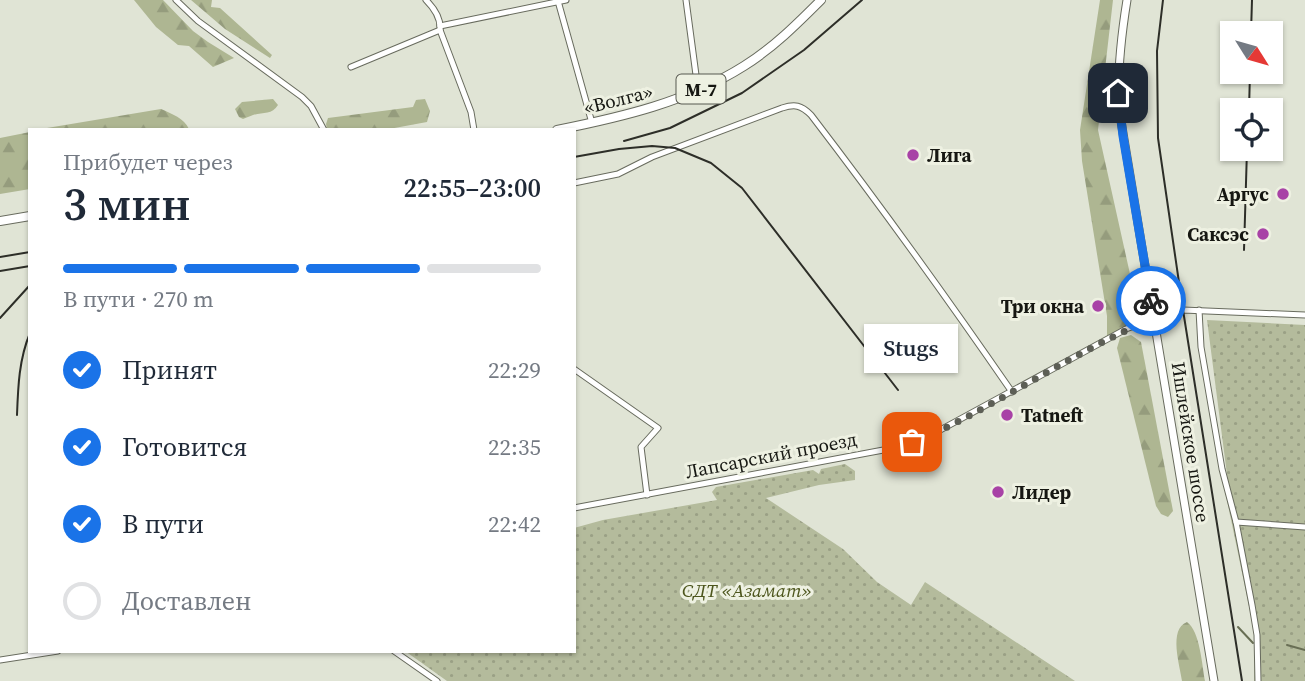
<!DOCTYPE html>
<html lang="ru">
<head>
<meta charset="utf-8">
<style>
	:root { --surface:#fff; --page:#f2f2f3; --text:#1f2937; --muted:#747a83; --line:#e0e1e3; --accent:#1a73e8 }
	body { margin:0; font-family:"Source Serif 4",serif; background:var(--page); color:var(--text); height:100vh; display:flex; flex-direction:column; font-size:26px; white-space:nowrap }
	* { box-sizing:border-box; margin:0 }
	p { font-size:23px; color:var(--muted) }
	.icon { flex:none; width:38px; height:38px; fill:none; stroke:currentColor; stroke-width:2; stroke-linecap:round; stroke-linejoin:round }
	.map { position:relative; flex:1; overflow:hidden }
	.drawer { position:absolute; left:28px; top:128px; width:548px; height:525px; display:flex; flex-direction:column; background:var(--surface); border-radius:0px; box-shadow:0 2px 5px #0004 }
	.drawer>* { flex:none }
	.needle { width:46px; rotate:127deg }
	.controls { position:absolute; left:1220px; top:21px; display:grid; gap:14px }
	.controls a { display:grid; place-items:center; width:63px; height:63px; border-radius:0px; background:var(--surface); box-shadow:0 2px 5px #0004; font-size:35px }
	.pin { position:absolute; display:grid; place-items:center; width:60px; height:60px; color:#fff; margin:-30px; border-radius:14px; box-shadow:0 4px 10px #0006 }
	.courier { position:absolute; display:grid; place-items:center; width:70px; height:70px; margin:-35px; border:5px solid #1a73e8; border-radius:50%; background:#fff; color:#222; box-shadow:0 2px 9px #0007 }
	.bubble { position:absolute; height:49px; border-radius:0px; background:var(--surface); box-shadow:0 2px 5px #0004; font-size:23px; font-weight:600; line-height:49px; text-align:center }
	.head em { font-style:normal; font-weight:600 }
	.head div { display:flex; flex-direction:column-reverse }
	.head { display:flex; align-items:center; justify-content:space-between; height:119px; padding:0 35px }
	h1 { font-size:46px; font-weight:600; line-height:52px }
	.bar { display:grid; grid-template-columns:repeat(4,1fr); gap:10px 7px; align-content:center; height:84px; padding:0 35px }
	.bar i { height:9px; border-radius:5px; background:var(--line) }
	.bar .current { background:var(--accent) }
	.bar p { grid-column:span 4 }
	ol { padding:0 35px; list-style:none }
	li { display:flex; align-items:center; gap:21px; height:77px }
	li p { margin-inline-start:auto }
	li .icon { padding:7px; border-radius:50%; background:var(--accent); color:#fff; stroke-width:4 }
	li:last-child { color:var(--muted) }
	li i { width:38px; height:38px; border:4px solid var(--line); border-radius:50% }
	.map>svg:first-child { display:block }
</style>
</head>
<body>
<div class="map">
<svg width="1305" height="681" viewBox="0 0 1305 681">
	<defs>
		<pattern id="grass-dots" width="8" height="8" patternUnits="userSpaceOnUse" patternTransform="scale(1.75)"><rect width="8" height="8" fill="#b4bb9c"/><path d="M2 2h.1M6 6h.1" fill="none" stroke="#9aa085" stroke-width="1.8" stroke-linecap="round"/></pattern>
		<pattern id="forest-firs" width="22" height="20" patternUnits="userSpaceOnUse" patternTransform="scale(1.75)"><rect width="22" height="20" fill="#aeb692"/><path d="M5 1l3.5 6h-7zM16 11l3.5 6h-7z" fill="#959c7d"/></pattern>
	</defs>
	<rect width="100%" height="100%" fill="#e0e4d5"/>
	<!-- grass -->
	<g fill="url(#grass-dots)">
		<path d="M1207 320 1305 325V681H1254L1255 635 1225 491 1229 490Z"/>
		<path d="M845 464 855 471V480L819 485 766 498 843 549 877 582 911 605 925 582 1075 681H447L405 651H574V528L603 520 717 500 712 492 716 487 813 470 819 474 821 469Z"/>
	</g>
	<!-- forest -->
	<g fill="url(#forest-firs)">
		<path d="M134 0H163L193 31 208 42 234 58 213 67 189 46 178 45 156 27Z"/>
		<path d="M191 0H212L211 7 220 8 272 55 270 58 225 29Z"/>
		<path d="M1100 0H1113L1098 130 1140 319 1107 336V316L1082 161 1080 130Z"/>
		<path d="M273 99 278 105C272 115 263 112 253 115 250 116 246 118 243 119L239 117 235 109 242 102Z"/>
		<path d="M425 99 430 111 427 122 389 129H327L326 124 328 118 413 107 416 100Z"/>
		<path d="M161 109C172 114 184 118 189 129H41Z"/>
		<path d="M30 132V189L0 194V138Z"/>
		<path d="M1131 335 1141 342 1173 511 1168 517 1161 514 1156 506 1117 348 1120 338Z"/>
		<path d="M1187 622C1200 631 1202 665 1205 681H1182C1180 666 1168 629 1187 622Z"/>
	</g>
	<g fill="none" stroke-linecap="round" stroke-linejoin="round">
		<!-- stream -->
		<g stroke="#686e54" stroke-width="2">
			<path d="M1238 627 1253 643"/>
			<path d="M1287 645 1305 650"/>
		</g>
		<!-- minor casing -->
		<g stroke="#686b5e" stroke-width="7">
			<g id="minor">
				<path d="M176 0 198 21 302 97 311 106 324 130"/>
				<path d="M426 0C434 8 441 19 440 30L471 112 474 130"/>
				<path d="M686 0 698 90"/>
				<path d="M558 1 592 123"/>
				<path d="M440 26 566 0"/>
				<path d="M351 67 440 30"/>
				<path d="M574 183 618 174 652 157 782 108C795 104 801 105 811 115 880 205 947 298 1012 392"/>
				<path d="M1199 310 1201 347 1222 469 1236 522 1252 605 1257 635 1258 681"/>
				<path d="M574 369 658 428 641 447 647 495"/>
				<path d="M574 508 894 448 931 435 1126 329 1154 318 1183 310 1305 315"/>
				<path d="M1236 522 1305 527"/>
				<path d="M394 651 437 681"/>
				<path d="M0 660 58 651"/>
			</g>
		</g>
		<!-- major casing -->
		<g stroke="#686b5e" stroke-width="9">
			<path id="major" d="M1127 0C1121 37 1117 72 1119 109L1214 681"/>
		</g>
		<!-- highway casing -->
		<g stroke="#686b5e" stroke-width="10">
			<g id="highway">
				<path d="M557 130C622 117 687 102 744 66 773 48 797 24 821 0"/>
				<path d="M0 221 30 216"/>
			</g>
		</g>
		<!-- minor -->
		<use href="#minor" stroke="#fff" stroke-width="5"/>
		<!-- major -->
		<use href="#major" stroke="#fff" stroke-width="7"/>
		<!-- highway -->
		<use href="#highway" stroke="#fff" stroke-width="8"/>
		<!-- rail -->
		<g stroke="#2d2e28" stroke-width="2">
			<path d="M1163 0 1157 51 1158 138 1183 310 1242 681"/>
			<path d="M1251 33 1252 0"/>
			<path d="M1249 110 1250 72"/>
			<path d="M624 141 670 128 742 93 804 50 862 0"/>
			<path d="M574 157 619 149 652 146 675 148 711 163 742 188 898 390"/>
			<path d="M1244 250 1247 149"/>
			<path d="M0 257 30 252"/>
			<path d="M0 271 30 266"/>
			<path d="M0 318 30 285"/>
			<path d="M17 415C18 387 19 359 30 333"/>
		</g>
	</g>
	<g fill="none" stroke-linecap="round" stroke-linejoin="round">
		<!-- done -->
		<path stroke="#5d5f56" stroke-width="7" stroke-dasharray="0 12.6" d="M912 442C948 429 981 409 1014 391 1060 365 1106 338 1154 318L1151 301"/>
		<!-- route -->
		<path stroke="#1a73e8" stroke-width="9" d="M1118 93 1123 136 1151 301"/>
	</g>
	<!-- markers -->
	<g fill="#a842a6" stroke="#eef1e2" stroke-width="2.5">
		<circle cx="913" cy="155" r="7"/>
		<circle cx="1283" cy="194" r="7"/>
		<circle cx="1263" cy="234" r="7"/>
		<circle cx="1098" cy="306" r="7"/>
		<circle cx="1007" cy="415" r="7"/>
		<circle cx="998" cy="492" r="7"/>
	</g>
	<g text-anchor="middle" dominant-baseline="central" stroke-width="6" stroke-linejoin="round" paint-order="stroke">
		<!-- shield labels -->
		<rect fill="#eef1e2" stroke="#575850" stroke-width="2" x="676.5" y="74.5" width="49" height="29" rx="5"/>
		<g font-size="18" font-weight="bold" fill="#161712">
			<text x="701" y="89">М-7</text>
		</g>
		<!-- street labels -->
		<g font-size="19" fill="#161712" stroke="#eef1e2">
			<text transform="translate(618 99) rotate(-14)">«Волга»</text>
			<text transform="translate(1191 442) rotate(81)">Ишлейское шоссе</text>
			<text transform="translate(771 455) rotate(-11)">Лапсарский проезд</text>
		</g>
		<!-- poi labels -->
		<g font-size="19" font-weight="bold" fill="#161712" stroke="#eef1e2" text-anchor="start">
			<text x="927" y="155">Лига</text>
			<text x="1269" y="194" text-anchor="end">Аргус</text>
			<text x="1249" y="234" text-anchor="end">Саксэс</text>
			<text x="1084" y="306" text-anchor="end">Три окна</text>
			<text x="1021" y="415">Tatneft</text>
			<text x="1012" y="492">Лидер</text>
		</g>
		<!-- park labels -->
		<g font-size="19" font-style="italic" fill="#4d561d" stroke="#eef1e2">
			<text x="747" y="590">СДТ «Азамат»</text>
		</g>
	</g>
</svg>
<div class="controls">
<a><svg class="needle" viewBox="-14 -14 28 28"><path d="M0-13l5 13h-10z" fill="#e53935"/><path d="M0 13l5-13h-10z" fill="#747a83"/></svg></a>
<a><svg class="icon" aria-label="locate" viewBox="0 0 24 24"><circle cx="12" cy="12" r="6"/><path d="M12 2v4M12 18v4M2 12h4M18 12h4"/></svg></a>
</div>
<div class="pin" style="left:912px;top:442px;background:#ea580c"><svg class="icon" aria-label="bag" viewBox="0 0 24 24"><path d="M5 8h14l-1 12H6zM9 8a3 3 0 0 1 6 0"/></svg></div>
<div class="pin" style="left:1118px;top:93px;background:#1f2937"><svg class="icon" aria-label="home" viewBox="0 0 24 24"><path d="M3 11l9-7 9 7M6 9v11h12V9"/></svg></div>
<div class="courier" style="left:1151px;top:301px"><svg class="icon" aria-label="bike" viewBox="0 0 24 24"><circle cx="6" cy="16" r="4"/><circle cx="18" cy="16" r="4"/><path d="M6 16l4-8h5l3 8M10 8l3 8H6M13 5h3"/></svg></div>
<div class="bubble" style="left:864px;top:324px;width:94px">Stugs</div>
<section class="drawer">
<div class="head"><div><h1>3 мин</h1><p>Прибудет через</p></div><em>22:55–23:00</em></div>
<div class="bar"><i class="current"></i><i class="current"></i><i class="current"></i><i></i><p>В пути · 270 m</p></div>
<ol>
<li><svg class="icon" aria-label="check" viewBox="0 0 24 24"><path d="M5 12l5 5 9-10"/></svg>Принят<p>22:29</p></li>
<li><svg class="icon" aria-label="check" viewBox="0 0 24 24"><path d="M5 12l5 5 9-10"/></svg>Готовится<p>22:35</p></li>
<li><svg class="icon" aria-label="check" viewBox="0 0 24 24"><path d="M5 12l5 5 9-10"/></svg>В пути<p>22:42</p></li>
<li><i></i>Доставлен</li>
</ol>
</section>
</div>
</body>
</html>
